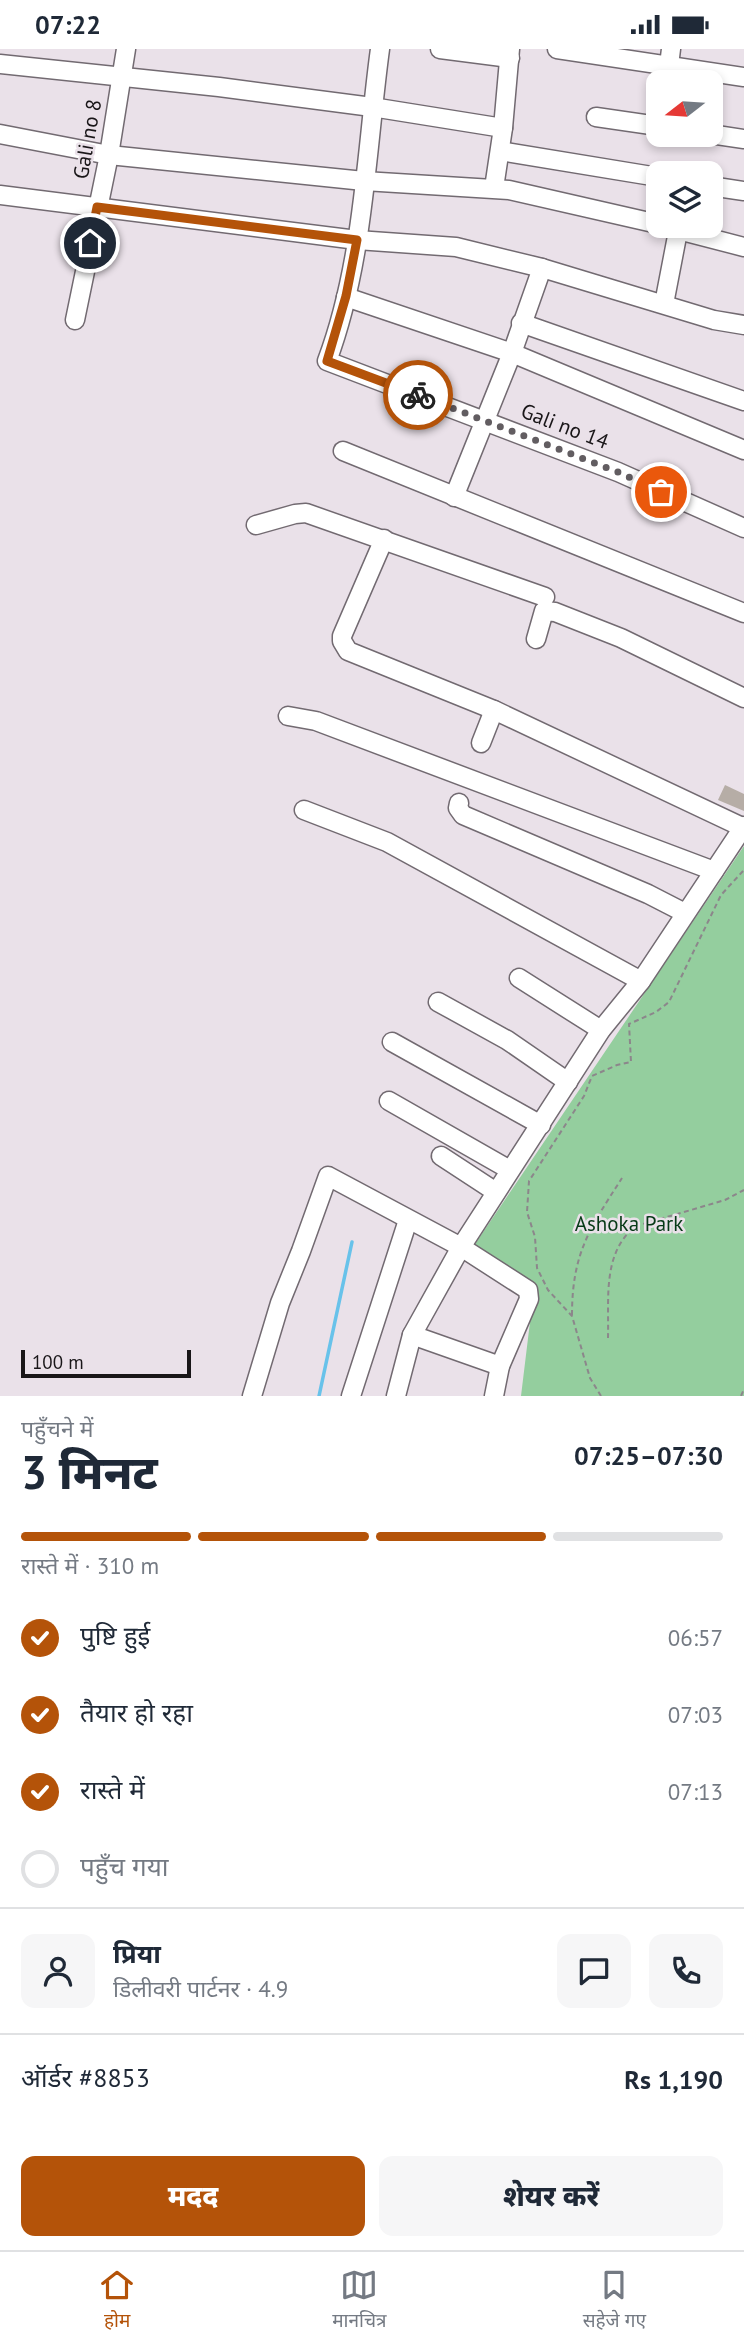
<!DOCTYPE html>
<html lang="hi">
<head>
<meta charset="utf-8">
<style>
	:root { --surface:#fff; --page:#f6f6f7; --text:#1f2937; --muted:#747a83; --line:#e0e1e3; --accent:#b45309 }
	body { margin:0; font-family:"PT Sans","Noto Sans Devanagari",sans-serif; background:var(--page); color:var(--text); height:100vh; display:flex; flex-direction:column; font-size:26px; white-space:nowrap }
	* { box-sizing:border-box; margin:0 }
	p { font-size:23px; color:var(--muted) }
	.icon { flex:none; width:38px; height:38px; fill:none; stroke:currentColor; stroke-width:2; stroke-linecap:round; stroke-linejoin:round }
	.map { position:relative; height:1347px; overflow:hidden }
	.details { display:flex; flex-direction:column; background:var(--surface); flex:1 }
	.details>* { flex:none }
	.needle { width:46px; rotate:253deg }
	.buttons { position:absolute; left:646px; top:21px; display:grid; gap:14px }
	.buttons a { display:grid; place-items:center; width:77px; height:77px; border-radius:14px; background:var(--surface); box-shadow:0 4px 10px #0003; font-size:35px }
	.scale { position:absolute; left:21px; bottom:18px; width:170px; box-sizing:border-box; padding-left:7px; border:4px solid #191618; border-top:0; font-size:19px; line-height:24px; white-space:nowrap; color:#191618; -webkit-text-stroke:5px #eae1e9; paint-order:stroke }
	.pin { position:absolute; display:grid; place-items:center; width:60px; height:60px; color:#fff; margin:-30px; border:4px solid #fff; border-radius:50%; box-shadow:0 2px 7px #0007 }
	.courier { position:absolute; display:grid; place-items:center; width:70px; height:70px; margin:-35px; border:5px solid #b45309; border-radius:50%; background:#fff; color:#222; box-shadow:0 2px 9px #0007 }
	.summary em { font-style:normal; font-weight:800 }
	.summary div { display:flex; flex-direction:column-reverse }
	.summary { display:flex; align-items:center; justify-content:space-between; height:119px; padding:0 21px }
	h1 { font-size:46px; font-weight:800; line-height:52px }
	.bar { display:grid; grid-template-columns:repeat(4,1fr); gap:10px 7px; align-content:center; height:84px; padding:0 21px }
	.bar i { height:9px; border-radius:5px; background:var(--line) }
	.bar .on { background:var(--accent) }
	.bar p { grid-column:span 4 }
	.line { display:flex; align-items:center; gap:18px; padding:0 21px; border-top:2px solid var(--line) }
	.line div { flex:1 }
	.round { display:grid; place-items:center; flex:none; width:74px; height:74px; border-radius:14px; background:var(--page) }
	ol { padding:0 21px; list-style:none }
	li { display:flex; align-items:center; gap:21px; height:77px }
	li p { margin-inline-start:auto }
	li .icon { padding:7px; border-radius:50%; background:var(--accent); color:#fff; stroke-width:4 }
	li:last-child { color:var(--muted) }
	li i { width:38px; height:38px; border:4px solid var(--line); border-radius:50% }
	.action { display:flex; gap:14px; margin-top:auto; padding:14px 21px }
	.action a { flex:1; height:80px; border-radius:14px; background:var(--accent); color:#fff; font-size:28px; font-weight:800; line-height:80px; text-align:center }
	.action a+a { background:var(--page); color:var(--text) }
	.status { display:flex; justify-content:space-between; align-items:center; height:49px; padding:0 35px; background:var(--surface); direction:ltr }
	.status svg { height:19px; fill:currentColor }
	.menu { display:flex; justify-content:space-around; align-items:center; height:98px; border-top:2px solid var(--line); background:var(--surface); font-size:19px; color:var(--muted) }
	.menu a { display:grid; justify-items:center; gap:4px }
	.menu .on { color:var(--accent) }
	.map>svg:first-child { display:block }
</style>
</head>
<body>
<div class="status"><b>07:22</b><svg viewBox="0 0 49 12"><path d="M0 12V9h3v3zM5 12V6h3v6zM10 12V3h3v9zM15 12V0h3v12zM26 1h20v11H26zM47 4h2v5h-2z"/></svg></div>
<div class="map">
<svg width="744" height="1347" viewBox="0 0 744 1347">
	<rect width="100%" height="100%" fill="#eae1e9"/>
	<!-- green -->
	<path fill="#94ce9e" d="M744 797V1347H521L534 1240 473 1198Z"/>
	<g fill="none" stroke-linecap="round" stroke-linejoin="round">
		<!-- stream -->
		<path stroke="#68c2ea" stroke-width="3.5" d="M319 1347 352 1193"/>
	</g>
	<!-- building -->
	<path fill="#b6ada6" d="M725 736 744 745V762L718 751Z"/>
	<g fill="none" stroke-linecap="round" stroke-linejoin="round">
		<!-- minor casing -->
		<g stroke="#726a71" stroke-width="21">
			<g id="minor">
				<path d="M380 0C366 103 364 213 327 312L618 423 744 479"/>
				<path d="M440 0 510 9"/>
				<path d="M557 0 744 28"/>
				<path d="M0 15 219 38 372 58 503 79"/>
				<path d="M667 33 671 0"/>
				<path d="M596 68 658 77"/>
				<path d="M0 85 109 106 364 132 509 141 658 175"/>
				<path d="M710 85 744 90"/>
				<path d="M500 102 658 128"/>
				<path d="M710 137 744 142"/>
				<path d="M494 139 503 79 510 0"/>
				<path d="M0 146 357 191 456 198 542 219 714 271 744 276"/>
				<path d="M663 177 744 198"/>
				<path d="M346 248 512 304 744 401"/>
				<path d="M664 255 679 177"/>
				<path d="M75 271 109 106 126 0"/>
				<path d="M521 274 744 352"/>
				<path d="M343 402 744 564"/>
				<path d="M454 448 512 304 542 219"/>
				<path d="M256 476 295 465 306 464 545 548"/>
				<path d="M384 490 342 587V592L348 602 494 661 742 778"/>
				<path d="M536 590 544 562 555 563 621 589 744 649"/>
				<path d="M288 667 316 672 714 822"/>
				<path d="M481 694 494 661"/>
				<path d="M459 754 458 759 463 766 648 845 685 864"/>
				<path d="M304 761 387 793 641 932"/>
				<path d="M519 929 601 981"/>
				<path d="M438 953 507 991 568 1033"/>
				<path d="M392 993 541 1076"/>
				<path d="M389 1052 510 1121"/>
				<path d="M441 1107 496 1143"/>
				<path d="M412 1286 500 1317"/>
				<path d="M252 1347 280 1254 301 1202 328 1127 461 1198 528 1241 529 1250 500 1317 494 1347"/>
				<path d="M351 1347 408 1171"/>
				<path d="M396 1347 412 1286 461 1198 601 981 641 932 744 777"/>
			</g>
		</g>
		<!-- path -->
		<g stroke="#8c868b" stroke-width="2" stroke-dasharray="5 3.5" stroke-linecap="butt">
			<path d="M572 1266C572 1204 590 1179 622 1129"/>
			<path d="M608 1289C609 1250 602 1203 636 1177L725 1151 744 1141"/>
			<path d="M601 1347 590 1329 572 1267 548 1241 537 1219 535 1188 527 1163 529 1132 584 1047 592 1027 617 1016 631 1013 629 975 656 963 669 953 721 846 744 821"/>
			<path d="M741 1347 744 1340"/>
		</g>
		<!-- minor -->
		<use href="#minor" stroke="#fff" stroke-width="18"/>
	</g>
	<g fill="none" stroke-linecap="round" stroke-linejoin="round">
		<!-- done -->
		<path stroke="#625d61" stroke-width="7" stroke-dasharray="0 12.6" d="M418 346 618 423 661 443"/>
		<!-- route -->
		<path stroke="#b45309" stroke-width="9" d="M90 194 97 158 357 191 346 247 327 312 418 346"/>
	</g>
	<g text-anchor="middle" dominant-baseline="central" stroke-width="5" stroke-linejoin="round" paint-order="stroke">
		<!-- street labels -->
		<g font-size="21" fill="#191618" stroke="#eae1e9">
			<text transform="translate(87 90) rotate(-80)">Gali no 8</text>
			<text transform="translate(565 377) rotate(21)">Gali no 14</text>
		</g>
		<!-- park labels -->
		<g font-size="21" fill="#073a17" stroke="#eae1e9">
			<text x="629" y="1174">Ashoka Park</text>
		</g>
	</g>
</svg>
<div class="buttons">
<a><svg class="needle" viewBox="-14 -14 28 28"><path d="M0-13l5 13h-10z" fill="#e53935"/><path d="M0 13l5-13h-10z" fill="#747a83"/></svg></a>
<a><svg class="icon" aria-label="layers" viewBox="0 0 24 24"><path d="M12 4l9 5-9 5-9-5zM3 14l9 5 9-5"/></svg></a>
</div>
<div class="scale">100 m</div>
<div class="pin" style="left:661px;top:443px;background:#ea580c"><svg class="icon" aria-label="bag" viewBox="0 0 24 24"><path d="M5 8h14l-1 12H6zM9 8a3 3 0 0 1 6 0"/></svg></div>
<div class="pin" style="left:90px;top:194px;background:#1f2937"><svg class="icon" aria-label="home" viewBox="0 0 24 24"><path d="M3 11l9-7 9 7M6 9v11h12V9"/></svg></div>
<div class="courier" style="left:418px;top:346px"><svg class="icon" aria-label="bike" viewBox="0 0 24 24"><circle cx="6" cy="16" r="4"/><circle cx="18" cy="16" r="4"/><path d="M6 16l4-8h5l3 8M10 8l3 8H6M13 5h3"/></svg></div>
</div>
<section class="details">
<div class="summary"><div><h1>3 मिनट</h1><p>पहुँचने में</p></div><em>07:25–07:30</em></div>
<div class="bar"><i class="on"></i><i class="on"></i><i class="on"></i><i></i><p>रास्ते में · 310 m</p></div>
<ol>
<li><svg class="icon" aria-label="check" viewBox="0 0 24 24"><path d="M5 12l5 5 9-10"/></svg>पुष्टि हुई<p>06:57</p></li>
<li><svg class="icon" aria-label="check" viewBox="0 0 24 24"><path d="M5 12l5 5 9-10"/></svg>तैयार हो रहा<p>07:03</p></li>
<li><svg class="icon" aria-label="check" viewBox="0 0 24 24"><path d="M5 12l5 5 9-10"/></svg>रास्ते में<p>07:13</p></li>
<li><i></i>पहुँच गया</li>
</ol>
<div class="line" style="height:126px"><a class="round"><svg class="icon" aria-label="person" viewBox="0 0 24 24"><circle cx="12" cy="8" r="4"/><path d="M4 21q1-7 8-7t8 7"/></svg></a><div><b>प्रिया</b><p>डिलीवरी पार्टनर · 4.9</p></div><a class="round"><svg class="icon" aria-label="chat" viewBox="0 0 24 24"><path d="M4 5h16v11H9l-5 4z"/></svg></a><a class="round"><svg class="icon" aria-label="phone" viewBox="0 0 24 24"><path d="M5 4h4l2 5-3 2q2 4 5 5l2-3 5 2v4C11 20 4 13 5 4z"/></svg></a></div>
<div class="line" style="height:91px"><div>ऑर्डर #8853</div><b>Rs 1,190</b></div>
<div class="action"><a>मदद</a><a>शेयर करें</a></div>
</section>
<nav class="menu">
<a class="on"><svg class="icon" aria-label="home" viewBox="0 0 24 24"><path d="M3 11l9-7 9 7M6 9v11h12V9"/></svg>होम</a>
<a><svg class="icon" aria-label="map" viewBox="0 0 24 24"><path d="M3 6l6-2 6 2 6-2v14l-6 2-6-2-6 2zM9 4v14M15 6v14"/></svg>मानचित्र</a>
<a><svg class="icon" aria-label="saved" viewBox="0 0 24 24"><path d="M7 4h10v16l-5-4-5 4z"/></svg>सहेजे गए</a>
</nav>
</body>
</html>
